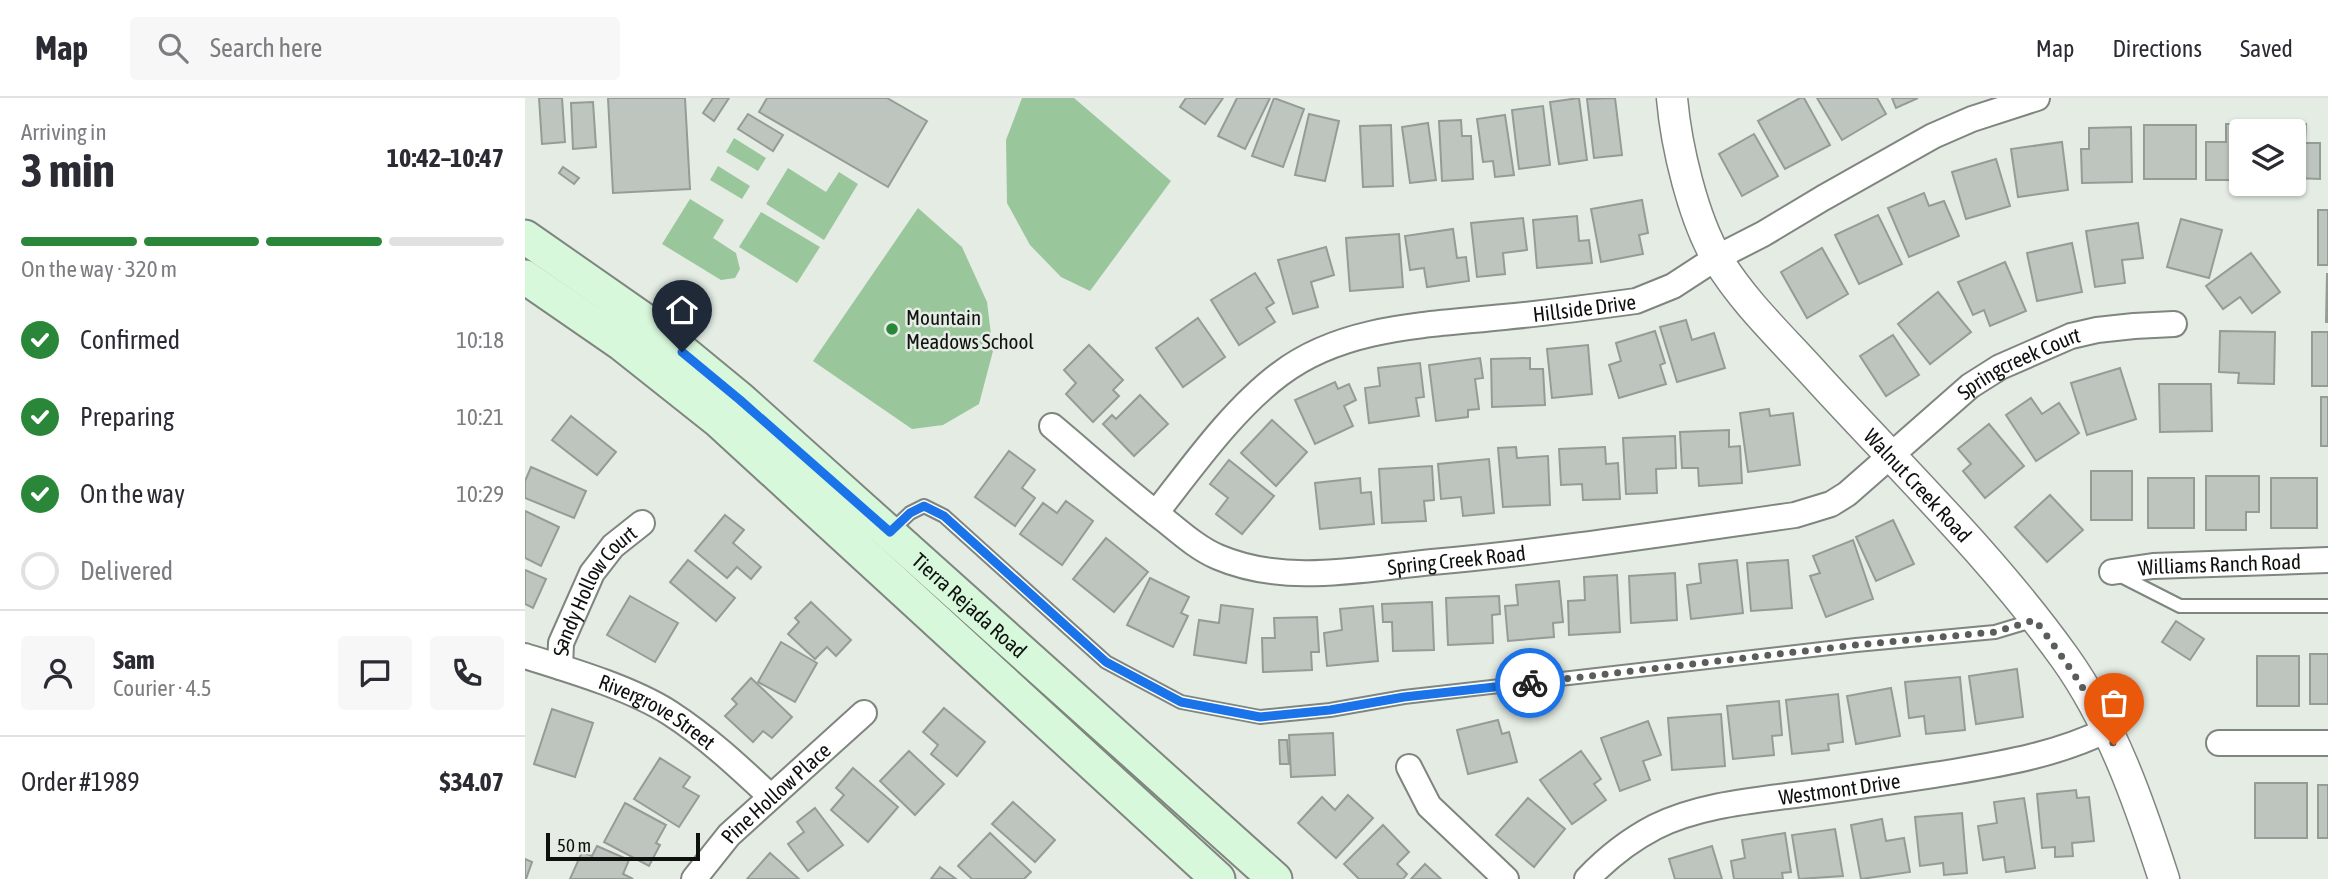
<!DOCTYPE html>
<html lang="en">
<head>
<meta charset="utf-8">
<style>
	:root { --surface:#fff; --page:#f7f7f7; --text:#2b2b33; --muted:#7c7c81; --line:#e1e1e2; --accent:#2a8739 }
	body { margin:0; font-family:"Asap Condensed",sans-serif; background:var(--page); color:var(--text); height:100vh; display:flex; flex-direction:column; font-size:26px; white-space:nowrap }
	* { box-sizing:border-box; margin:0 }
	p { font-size:23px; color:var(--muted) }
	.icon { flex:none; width:38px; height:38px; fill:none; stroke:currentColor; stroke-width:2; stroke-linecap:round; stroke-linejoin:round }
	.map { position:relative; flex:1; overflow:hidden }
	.sheet { display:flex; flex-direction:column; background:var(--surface); width:525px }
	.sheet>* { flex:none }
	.fabs { position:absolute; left:1704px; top:21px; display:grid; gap:14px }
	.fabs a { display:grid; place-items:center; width:77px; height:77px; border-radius:7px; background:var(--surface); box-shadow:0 2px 5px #0004; font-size:35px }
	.scale { position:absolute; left:21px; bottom:18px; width:154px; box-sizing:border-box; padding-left:7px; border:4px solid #0f110f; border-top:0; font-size:19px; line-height:24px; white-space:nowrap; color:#0f110f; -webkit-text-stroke:5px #e4ece4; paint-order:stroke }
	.pin { position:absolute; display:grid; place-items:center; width:60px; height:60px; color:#fff; margin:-72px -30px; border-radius:50% 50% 50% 0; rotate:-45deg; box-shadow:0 0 7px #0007 }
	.pin .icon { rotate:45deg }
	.courier { position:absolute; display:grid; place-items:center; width:70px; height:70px; margin:-35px; border:5px solid #1a73e8; border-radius:50%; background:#fff; color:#222; box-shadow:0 2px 9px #0007 }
	.summary em { font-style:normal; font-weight:700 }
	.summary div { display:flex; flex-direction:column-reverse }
	.summary { display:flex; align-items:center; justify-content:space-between; height:119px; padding:0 21px }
	h1 { font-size:46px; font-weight:700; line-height:52px }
	.bar { display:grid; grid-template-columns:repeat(4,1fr); gap:10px 7px; align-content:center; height:84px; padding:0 21px }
	.bar i { height:9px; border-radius:5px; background:var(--line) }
	.bar .on { background:var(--accent) }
	.bar p { grid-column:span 4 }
	.line { display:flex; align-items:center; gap:18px; padding:0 21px; border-top:2px solid var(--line) }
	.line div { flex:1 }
	.round { display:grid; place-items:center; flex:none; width:74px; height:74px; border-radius:7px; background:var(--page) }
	ol { padding:0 21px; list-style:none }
	li { display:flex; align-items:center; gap:21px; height:77px }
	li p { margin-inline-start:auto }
	li .icon { padding:7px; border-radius:50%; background:var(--accent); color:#fff; stroke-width:4 }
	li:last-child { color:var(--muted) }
	li i { width:38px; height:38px; border:4px solid var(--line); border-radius:50% }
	header { display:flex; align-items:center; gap:42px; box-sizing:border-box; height:98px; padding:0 35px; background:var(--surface); border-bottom:2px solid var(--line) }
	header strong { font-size:33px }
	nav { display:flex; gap:38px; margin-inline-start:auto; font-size:24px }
	.search { width:490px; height:63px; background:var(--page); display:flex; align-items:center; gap:18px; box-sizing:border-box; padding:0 24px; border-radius:7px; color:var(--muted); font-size:26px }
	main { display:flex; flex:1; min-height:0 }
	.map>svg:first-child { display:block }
</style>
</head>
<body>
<header>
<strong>Map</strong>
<div class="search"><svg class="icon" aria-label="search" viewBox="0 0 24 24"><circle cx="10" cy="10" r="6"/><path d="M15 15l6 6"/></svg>Search here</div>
<nav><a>Map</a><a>Directions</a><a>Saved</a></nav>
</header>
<main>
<section class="sheet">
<div class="summary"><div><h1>3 min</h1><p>Arriving in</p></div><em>10:42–10:47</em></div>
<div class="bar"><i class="on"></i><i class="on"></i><i class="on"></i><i></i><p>On the way · 320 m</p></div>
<ol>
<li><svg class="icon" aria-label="check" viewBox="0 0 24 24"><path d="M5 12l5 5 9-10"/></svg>Confirmed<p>10:18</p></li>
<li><svg class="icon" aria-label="check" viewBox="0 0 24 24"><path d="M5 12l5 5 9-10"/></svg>Preparing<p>10:21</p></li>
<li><svg class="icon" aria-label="check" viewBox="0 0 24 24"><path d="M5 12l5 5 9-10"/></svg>On the way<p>10:29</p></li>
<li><i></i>Delivered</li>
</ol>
<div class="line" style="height:126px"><a class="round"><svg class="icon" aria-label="person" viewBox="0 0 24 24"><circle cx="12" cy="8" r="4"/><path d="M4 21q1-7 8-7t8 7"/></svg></a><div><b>Sam</b><p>Courier · 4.5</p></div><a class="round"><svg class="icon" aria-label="chat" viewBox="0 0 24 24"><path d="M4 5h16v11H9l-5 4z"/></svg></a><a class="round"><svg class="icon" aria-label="phone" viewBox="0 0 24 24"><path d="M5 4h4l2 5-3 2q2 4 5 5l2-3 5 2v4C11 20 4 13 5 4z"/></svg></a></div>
<div class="line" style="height:91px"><div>Order #1989</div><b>$34.07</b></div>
</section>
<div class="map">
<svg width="1803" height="781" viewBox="0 0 1803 781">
	<rect width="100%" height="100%" fill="#e4ece4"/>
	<!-- green -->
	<g fill="#9ac69c">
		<path d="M497 0H549L646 83 565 193 536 179 505 147 482 105 481 42Z"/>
		<path d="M209 40 241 60 233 73 201 54Z"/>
		<path d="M193 68 225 88 217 101 185 82Z"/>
		<path d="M263 70 301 94 314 74 333 86 299 142 241 106Z"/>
		<path d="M165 101 199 122 188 140 211 155 215 171 210 180 196 182 137 146Z"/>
		<path d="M393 110 437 149 462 204 468 253 454 306 418 327 387 331 288 263Z"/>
		<path d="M236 114 295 149 272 185 214 149Z"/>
	</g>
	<!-- building -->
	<g fill="#bec5be" stroke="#959c96" stroke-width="2">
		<path d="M14 0H37L40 44 17 46Z"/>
		<path d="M83 0H160L165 91 88 95Z"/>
		<path d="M188 0H204L189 23 178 15Z"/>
		<path d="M242 0H362L402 23 363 89 234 14Z"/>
		<path d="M661 0H698L680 26 655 9Z"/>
		<path d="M712 0H745L720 51 693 38Z"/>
		<path d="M749 0 779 11 758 69 727 58Z"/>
		<path d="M1054 0 1062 62 1034 66 1025 4Z"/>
		<path d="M1090 0 1097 57 1069 60 1062 1Z"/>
		<path d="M1275 0H1279L1305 47 1260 71 1233 23Z"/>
		<path d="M1292 0H1352L1361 16 1317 42Z"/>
		<path d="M1367 0H1393L1371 10Z"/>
		<path d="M68 4 71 49 48 51 46 5Z"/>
		<path d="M1018 8 1025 67 994 71 987 12Z"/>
		<path d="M223 16 258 37 248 53 213 31Z"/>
		<path d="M784 16 814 23 800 83 770 77Z"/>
		<path d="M980 17 989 77 970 79 968 63 958 64 952 21Z"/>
		<path d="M936 22 937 38H946L948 81 917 83 914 23Z"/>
		<path d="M903 25 911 82 885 85 877 29Z"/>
		<path d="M1740 25 1781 26 1780 45H1795V81L1769 80V33H1739Z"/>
		<path d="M1701 26H1730V33H1717V82H1681V44H1701Z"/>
		<path d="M866 27 868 88 838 89 835 28Z"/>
		<rect x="1619" y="27" width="52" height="54"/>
		<path d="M1606 29 1607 84 1557 85 1556 51H1564V30Z"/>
		<path d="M1229 36 1253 78 1217 98 1194 56Z"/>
		<path d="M1537 44 1543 92 1493 99 1486 51Z"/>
		<path d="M1471 61 1485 108 1441 121 1427 74Z"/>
		<path d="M38 69 54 80 49 86 34 75Z"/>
		<path d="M1399 95 1404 108 1419 103 1434 138 1384 159 1363 110Z"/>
		<path d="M1117 102 1123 135 1114 137 1118 156 1076 164 1066 111Z"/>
		<rect x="1793" y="112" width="10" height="55"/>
		<path d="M1353 117 1377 166 1334 186 1310 137Z"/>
		<path d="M1052 118 1054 143 1064 142 1067 165 1012 170 1008 122Z"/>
		<path d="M998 120 1002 152 978 155 980 176 952 179 946 125Z"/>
		<path d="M1656 121 1697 132 1684 180 1642 169Z"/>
		<path d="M1613 125 1618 160 1597 162 1600 185 1570 189 1561 133Z"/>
		<path d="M928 131 932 160 941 159 944 183 902 189 899 170 885 172 880 138Z"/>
		<path d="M874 136 878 189 825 193 821 140Z"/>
		<path d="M1547 145 1557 194 1512 203 1502 155Z"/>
		<path d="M801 149 809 177 786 184 793 209 768 216 753 162Z"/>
		<path d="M1297 150 1323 196 1282 220 1256 174Z"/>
		<path d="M1726 155 1755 194 1727 215 1715 199 1698 211 1681 188Z"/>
		<path d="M1480 164 1501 213 1465 228 1459 212 1448 217 1433 184Z"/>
		<path d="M730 175 749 205 741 210 750 224 714 247 686 202Z"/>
		<path d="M1802 176H1803V224H1801Z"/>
		<path d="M1413 194 1446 234 1405 266 1373 226Z"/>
		<path d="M673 220 700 259 658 289 631 250Z"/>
		<path d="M1161 222 1167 242 1189 235 1200 270 1152 284 1135 229Z"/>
		<path d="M1130 233 1140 265 1135 267 1141 286 1094 300 1084 267 1096 263 1091 245Z"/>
		<path d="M1695 233 1750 234 1749 286 1713 285 1714 275 1694 274Z"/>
		<rect x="1787" y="234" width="16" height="54"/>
		<path d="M1368 237 1394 277 1361 298 1335 258Z"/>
		<path d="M564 247 598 282 588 292 594 298 568 324 541 296 551 285 539 272Z"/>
		<path d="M1063 247 1067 296 1027 300 1022 251Z"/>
		<path d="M955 260 958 280 950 281 954 311 943 312V319L911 323 904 267Z"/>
		<path d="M1005 260V271H1018L1020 307 967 309 966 261Z"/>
		<path d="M895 265 899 299 891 300 894 318 844 325 840 290 855 288 853 270Z"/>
		<path d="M1595 270 1611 321 1562 337 1546 285Z"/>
		<path d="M810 284 813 291 824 286 831 302 819 308 828 328 790 346 770 302Z"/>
		<path d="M1634 286H1686L1687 333 1635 334Z"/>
		<path d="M615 297 643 326 609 358 578 326 587 317 591 321Z"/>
		<rect x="1796" y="299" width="7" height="49"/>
		<path d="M1506 300 1517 316 1534 305 1554 335 1511 363 1481 317Z"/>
		<path d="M1244 311 1245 318 1268 315 1275 367 1223 374 1215 315Z"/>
		<path d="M46 318 91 354 72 377 27 342Z"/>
		<path d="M747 322 782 354 751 388 716 355Z"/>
		<path d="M1464 326 1499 368 1460 400 1438 373 1446 366 1433 351Z"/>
		<path d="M1204 332V349L1215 348 1217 385 1174 388 1173 370H1157L1155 334Z"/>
		<path d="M1150 338 1151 370 1131 371 1132 395 1101 396 1098 340Z"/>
		<path d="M991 349 992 360 1023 358 1025 407 978 409 973 350Z"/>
		<path d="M1080 349 1081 366 1093 365 1095 401 1058 402 1057 386 1036 387 1034 351Z"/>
		<path d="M484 353 510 372 497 390 510 400 490 428 450 399Z"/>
		<path d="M964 361 969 415 938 418 936 399 916 401 913 366Z"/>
		<path d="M704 362 749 398 717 436 691 416 703 400 685 386Z"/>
		<path d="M907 368 909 402 899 403 901 423 857 425 854 371Z"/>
		<path d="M6 369 61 393 49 420 0 400V383Z"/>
		<rect x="1566" y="373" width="41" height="49"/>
		<path d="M1681 378H1734V414H1721V432H1681Z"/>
		<path d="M835 380 836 395 846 394 849 426 795 431 790 385Z"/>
		<rect x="1623" y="380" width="46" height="50"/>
		<rect x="1746" y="380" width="46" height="50"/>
		<path d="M1525 397 1558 432 1522 464 1490 429Z"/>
		<path d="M541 403 568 423 537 467 495 436 518 405 532 415Z"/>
		<path d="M0 413 34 429 16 468 0 460Z"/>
		<path d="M200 417 219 432 208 445 236 469 226 481 212 469 202 480 170 453Z"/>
		<path d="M1368 422 1389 466 1351 483 1331 439Z"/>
		<path d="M581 440 623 474 589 514 548 481Z"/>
		<path d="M1328 442 1348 501 1301 519 1285 478 1295 475 1288 458Z"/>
		<path d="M163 462 210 500 191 523 145 484Z"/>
		<path d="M1212 462 1218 515 1166 521 1162 487 1176 485 1174 466Z"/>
		<path d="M1263 462 1267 510 1226 513 1222 465Z"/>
		<path d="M0 472 21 481 8 510 0 506Z"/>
		<path d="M1150 475 1152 522 1106 525 1104 478Z"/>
		<path d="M1092 477 1095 534 1044 537 1043 503 1060 502 1059 479Z"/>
		<path d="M625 480 664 499 656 515 663 518 648 549 602 527Z"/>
		<path d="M1034 483 1038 524 1028 525 1029 539 983 543 980 508 993 507 991 487Z"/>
		<path d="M105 498 153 525 130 564 82 537Z"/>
		<path d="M974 498 975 516 967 517 968 545 923 547 921 500Z"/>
		<path d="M286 504 326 542 311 558 302 549 290 561 263 536 274 524 270 520Z"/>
		<path d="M907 504 909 552 868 553 867 524H858L857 506Z"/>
		<path d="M696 507 728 511 721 565 669 557 674 522 694 525Z"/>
		<path d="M848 508 853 563 802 568 799 535 817 532 815 511Z"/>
		<path d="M792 519 794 554H786L787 572 738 574 737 540H750L749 520Z"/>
		<path d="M1651 523 1679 541 1665 562 1637 544Z"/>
		<path d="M256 544 292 565 270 604 233 584Z"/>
		<rect x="1785" y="556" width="18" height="50"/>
		<rect x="1732" y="558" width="42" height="50"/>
		<path d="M1492 571 1498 619 1451 626 1444 578Z"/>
		<path d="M1435 579 1440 632 1401 636 1399 618 1384 620 1380 584Z"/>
		<path d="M226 580 267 619 247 640 238 633 228 644 200 618 212 606 207 601Z"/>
		<path d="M1366 590 1375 638 1331 646 1322 598Z"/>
		<path d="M1313 596 1318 644 1303 646 1304 652 1267 656 1261 602Z"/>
		<path d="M1254 603 1257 637 1247 638 1249 657 1208 661 1202 608Z"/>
		<path d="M419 610 460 644 432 678 406 656 413 647 398 634Z"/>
		<path d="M27 611 68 625 50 679 9 666Z"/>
		<path d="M1196 616 1200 668 1147 672 1143 620Z"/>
		<path d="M973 622 977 636 984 634 992 664 943 676 932 632Z"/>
		<path d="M1123 623 1136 657 1118 663 1125 682 1095 693 1076 640Z"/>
		<path d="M808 635 810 677 766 679 764 637Z"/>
		<path d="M754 642H762L764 666H755Z"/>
		<path d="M384 653 419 686 390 717 355 683Z"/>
		<path d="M1056 653 1076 681 1069 686 1081 702 1047 726 1015 682Z"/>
		<path d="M135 660 165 679 158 689 174 698 154 729 109 701Z"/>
		<path d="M328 670 373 709 343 744 306 712 319 697 311 690Z"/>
		<rect x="1730" y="685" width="52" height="55"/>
		<rect x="1793" y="687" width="10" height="53"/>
		<path d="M1551 692 1552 700 1564 699 1569 743 1547 745 1548 758 1530 759V749L1517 750 1512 696Z"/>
		<path d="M823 697 848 720 811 760 773 725 797 699 810 712Z"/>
		<path d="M1003 700 1040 731 1009 769 971 737Z"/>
		<path d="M1499 700 1510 770 1481 774 1479 759 1458 762 1453 728 1472 725 1469 704Z"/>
		<path d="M488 704 530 742 510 764 467 726Z"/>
		<path d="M100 705 141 727 131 745 135 747 124 768 79 744Z"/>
		<path d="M290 710 318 747 283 773 263 746 279 734 272 724Z"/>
		<path d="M1437 715 1442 775 1419 777 1418 765 1395 768 1390 719Z"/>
		<path d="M1357 721 1361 743 1379 740 1385 774 1336 781 1326 727Z"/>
		<path d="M858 727 884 754 872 766 882 776 878 781H834L819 766Z"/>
		<path d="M1310 731 1318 778 1274 781 1267 737Z"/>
		<path d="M465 735 506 774 499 781H447L433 768Z"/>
		<path d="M1260 735 1266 774 1257 775 1258 781H1209L1206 763 1220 760 1217 742Z"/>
		<path d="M72 748 104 762 98 776 108 781H45L57 754 67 758Z"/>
		<path d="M1187 748 1197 781H1150L1144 761Z"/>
		<path d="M245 755 274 781H222Z"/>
		<path d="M0 761 7 764 1 781H0Z"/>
		<path d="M900 766 916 781H886Z"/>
		<path d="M415 769 431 781H406Z"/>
	</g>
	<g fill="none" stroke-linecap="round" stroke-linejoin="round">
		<!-- service casing -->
		<g stroke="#7f857f" stroke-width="16">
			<g id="service">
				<path d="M365 434 385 415 399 408 419 418 581 564 656 604 735 619 805 612 879 599 1331 547 1470 534 1510 522"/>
				<path d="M1594 477 1655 508H1803"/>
			</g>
		</g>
		<!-- minor casing -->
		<g stroke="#7f857f" stroke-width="28">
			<g id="minor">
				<path id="s1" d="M527 328C565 360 602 393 641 423 657 436 674 451 693 459 761 488 836 471 907 464 1029 453 1149 434 1270 417L1306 406 1322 396 1445 288 1475 269 1546 238 1572 232 1609 228 1649 226"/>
				<path id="s2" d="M631 415C667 369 708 311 755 276 818 228 903 227 979 219 1023 215 1067 209 1111 203L1148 188 1191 160 1238 136 1298 100 1408 38 1447 21 1512 0"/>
				<path id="s3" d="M1587 474 1628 468 1803 462"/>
				<path id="s4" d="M0 558C45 572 106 590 145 615 182 639 214 669 245 698"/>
				<path id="s5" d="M35 569 36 545 67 475 88 448 117 425"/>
				<path d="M1694 645H1803"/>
				<path d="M884 669 904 708 981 781"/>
				<path id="s6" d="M169 781 204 737 339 615"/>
				<path id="s7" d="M1062 781C1081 761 1105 742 1130 729 1172 708 1223 703 1270 697 1323 690 1375 682 1428 674 1481 665 1533 656 1582 632"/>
			</g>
		</g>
		<!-- tertiary casing -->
		<g stroke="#7f857f" stroke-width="33">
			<g id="tertiary">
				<path id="s8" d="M1147 0C1151 47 1168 121 1193 162 1219 205 1258 241 1292 279 1376 371 1467 458 1540 560 1587 626 1614 704 1639 781"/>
			</g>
		</g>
		<!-- secondary casing -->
		<g stroke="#7f857f" stroke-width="37">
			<g id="secondary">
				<path id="s9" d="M0 139 119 222 215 301 750 781"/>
				<path d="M0 179 97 246 194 323 693 781"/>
			</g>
		</g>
		<!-- service -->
		<use href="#service" stroke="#fff" stroke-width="12"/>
		<!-- minor -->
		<use href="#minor" stroke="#fff" stroke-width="24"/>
		<!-- tertiary -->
		<use href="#tertiary" stroke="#fff" stroke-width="30"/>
		<!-- secondary -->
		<use href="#secondary" stroke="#d8f8db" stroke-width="33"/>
	</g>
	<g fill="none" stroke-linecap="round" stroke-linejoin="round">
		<!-- done -->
		<path stroke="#5a5e5a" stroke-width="7" stroke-dasharray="0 12.6" d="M1005 585 1331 547 1470 534 1510 522C1541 563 1567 600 1589 647"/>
		<!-- route -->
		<path stroke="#1a73e8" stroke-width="9" d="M157 254 215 302 365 434 385 415 399 408 419 418 581 564 656 604 735 619 805 612 879 599 1005 585"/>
	</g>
	<!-- markers -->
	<circle fill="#2a8739" stroke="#e4ece4" stroke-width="2.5" cx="367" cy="231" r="7"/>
	<g text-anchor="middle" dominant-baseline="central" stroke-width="5" stroke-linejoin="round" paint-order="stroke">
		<!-- street labels -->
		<g font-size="21" fill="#0f110f" stroke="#e4ece4">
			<text stroke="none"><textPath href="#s2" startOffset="502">Hillside Drive</textPath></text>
			<text stroke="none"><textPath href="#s1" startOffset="1069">Springcreek Court</textPath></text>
			<text stroke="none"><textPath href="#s8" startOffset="471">Walnut Creek Road</textPath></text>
			<text stroke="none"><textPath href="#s1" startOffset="453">Spring Creek Road</textPath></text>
			<text stroke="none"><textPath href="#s3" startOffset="108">Williams Ranch Road</textPath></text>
			<text stroke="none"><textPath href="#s5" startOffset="86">Sandy Hollow Court</textPath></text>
			<text stroke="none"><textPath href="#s9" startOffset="578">Tierra Rejada Road</textPath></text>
			<text stroke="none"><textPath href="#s4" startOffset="144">Rivergrove Street</textPath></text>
			<text stroke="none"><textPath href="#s7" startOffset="275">Westmont Drive</textPath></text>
			<text stroke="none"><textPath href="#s6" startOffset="119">Pine Hollow Place</textPath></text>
		</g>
		<!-- poi labels -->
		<g font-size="21" fill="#0f110f" stroke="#e4ece4" text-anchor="start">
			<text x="381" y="219">Mountain<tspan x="381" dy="24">Meadows School</tspan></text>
		</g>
	</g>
</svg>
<div class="fabs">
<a><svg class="icon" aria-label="layers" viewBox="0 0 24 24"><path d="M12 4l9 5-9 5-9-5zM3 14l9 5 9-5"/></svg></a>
</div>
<div class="scale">50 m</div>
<div class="pin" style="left:1589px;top:647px;background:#ea580c"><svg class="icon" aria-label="bag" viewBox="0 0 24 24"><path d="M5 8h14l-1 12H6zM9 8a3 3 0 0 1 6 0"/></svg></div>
<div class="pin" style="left:157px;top:254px;background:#1f2937"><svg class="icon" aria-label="home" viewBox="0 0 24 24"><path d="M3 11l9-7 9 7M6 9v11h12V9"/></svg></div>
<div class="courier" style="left:1005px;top:585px"><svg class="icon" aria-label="bike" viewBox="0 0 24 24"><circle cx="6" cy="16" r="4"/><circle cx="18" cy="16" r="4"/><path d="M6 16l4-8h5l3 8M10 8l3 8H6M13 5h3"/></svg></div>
</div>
</main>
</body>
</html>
